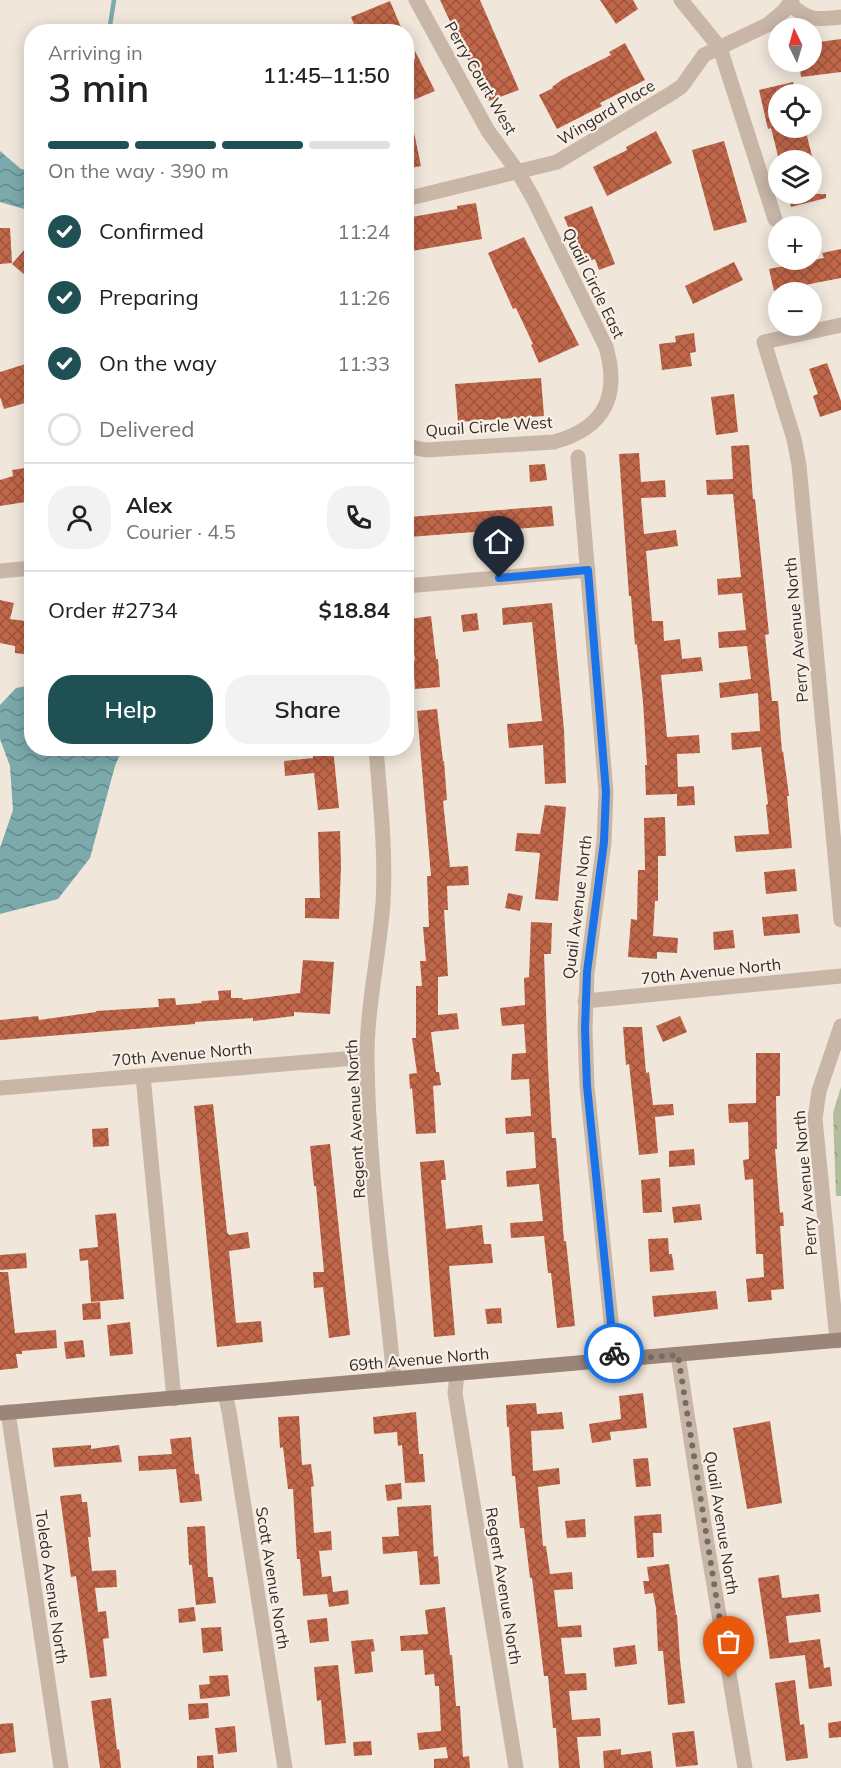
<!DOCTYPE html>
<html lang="en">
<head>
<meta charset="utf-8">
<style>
	:root { --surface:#fff; --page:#f2f2f2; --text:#222; --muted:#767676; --line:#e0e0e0; --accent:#1f5054 }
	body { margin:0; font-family:Mulish,sans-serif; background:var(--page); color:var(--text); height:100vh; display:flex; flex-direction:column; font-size:22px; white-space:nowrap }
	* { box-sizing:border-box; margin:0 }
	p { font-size:20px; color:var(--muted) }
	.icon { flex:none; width:33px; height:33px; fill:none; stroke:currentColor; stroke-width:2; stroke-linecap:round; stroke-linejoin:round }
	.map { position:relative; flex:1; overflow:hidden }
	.details { position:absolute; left:24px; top:24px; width:390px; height:732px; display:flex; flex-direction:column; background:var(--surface); border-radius:24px; box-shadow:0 3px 15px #0003 }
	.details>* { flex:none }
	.needle { width:39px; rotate:355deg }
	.controls { position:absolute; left:768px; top:18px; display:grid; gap:12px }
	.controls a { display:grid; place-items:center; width:54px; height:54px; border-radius:50%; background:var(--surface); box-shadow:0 3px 15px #0003; font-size:30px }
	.pin { position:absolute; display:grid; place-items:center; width:51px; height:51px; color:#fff; margin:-62px -26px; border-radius:50% 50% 50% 0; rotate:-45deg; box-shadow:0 0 6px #0007 }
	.pin .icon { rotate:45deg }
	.courier { position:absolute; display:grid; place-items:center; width:60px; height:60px; margin:-30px; border:4px solid #1a73e8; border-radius:50%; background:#fff; color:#222; box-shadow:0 2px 8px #0007 }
	.head em { font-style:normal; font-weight:600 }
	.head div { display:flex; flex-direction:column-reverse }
	.head { display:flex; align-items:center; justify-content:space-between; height:102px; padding:0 24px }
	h1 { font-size:39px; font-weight:600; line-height:45px }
	.bar { display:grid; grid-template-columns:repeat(4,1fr); gap:9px 6px; align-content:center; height:72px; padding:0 24px }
	.bar i { height:8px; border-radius:4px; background:var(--line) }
	.bar .active { background:var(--accent) }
	.bar p { grid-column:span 4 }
	.line { display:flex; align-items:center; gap:15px; padding:0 24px; border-top:2px solid var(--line) }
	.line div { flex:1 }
	.round { display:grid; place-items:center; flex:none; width:63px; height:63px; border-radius:24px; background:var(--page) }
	ol { padding:0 24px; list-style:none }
	li { display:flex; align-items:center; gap:18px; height:66px }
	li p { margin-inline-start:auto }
	li .icon { padding:6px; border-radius:50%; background:var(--accent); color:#fff; stroke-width:4 }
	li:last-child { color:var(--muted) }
	li i { width:33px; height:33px; border:3px solid var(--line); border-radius:50% }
	.cta { display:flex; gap:12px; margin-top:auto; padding:12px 24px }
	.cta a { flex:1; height:69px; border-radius:24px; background:var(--accent); color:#fff; font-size:24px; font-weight:600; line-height:69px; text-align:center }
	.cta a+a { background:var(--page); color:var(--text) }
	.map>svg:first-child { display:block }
</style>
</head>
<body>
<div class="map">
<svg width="841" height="1768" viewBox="0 0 841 1768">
	<defs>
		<pattern id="park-crowns" width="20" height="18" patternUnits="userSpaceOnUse" patternTransform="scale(1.5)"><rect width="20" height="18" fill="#b2be9b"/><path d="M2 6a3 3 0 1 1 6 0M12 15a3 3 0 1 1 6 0" fill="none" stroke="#929b7e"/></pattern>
		<pattern id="water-waves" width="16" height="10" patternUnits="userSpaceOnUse" patternTransform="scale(1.5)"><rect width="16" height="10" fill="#7ba9ac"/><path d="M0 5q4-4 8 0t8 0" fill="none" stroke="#668a8c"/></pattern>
		<pattern id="building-cross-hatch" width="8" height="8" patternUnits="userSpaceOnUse" patternTransform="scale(1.5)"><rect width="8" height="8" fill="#c06649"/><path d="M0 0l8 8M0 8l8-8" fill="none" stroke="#9d543d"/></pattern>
	</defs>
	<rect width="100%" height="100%" fill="#f0e6da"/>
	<!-- park -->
	<path fill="url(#park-crowns)" d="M841 1087V1196H836L833 1113Z"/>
	<!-- water -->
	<g fill="url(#water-waves)">
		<path d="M0 151 21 169 31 171V211L0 202Z"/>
		<path d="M31 685 32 748 122 749 115 766 90 858 58 899 0 914V848L13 810 10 766 0 739V705L16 688Z"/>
	</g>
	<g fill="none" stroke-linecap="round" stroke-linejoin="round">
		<!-- stream -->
		<path stroke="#7ba9ac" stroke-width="4.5" d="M109 32 114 0"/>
	</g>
	<!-- building -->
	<g fill="url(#building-cross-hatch)">
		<path d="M440 0H480L519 90 489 101 474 65 471 66Z"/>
		<path d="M600 0H633L638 9 616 24Z"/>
		<path d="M390 1 403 32H357L351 17Z"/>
		<path d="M841 39V72L801 77 799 62H812V43Z"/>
		<path d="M406 40 415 60V51L435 91 406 103Z"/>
		<path d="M625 43 645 80 600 103 602 106 557 129 539 95 553 88 552 87 563 79 611 55 609 52Z"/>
		<path d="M793 82 796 94H778V126L774 128H805L813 160H779L771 128 768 129 759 90Z"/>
		<path d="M406 123H412L421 166 406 169Z"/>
		<path d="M656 131 672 163 607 196 593 167 627 150 626 147Z"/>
		<path d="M724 141 747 222 714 231 692 150Z"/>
		<path d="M788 194H826V198L791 207Z"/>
		<path d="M476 203 482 239 406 252V218L457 209V206Z"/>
		<path d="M592 206 615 264 599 270 595 259 585 262 573 233 571 234 564 217Z"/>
		<path d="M0 228H10L12 263 0 264Z"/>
		<path d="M524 237 579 345 539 363 531 345 533 344 516 308 513 309 488 253Z"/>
		<path d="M32 241V281L12 264Z"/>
		<path d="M841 249V278L774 291 769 269 824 258 822 253Z"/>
		<path d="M734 262 743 280 693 304 685 286Z"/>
		<path d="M694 333 696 352 690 353 692 366 662 370 659 344 676 342 675 336Z"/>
		<path d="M32 362V401L4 409 0 397V372Z"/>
		<path d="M827 363 841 401V410L820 417 813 396 818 394 809 369Z"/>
		<path d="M541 378 544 416 458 422 455 384Z"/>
		<path d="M734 394 738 432 716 435 711 397Z"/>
		<path d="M749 445 753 499H755L769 634 765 635 772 701H778L782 752 783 751 789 796H787L792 848 736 852 734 836 769 834 766 805 768 804 761 747 732 750 731 733 760 731 758 693 720 698 719 683 751 679 747 646 719 648 718 632 746 630 742 593 718 595 717 579 741 577 733 494 707 495 706 480 733 479 731 446Z"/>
		<path d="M639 453 641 482 665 480 666 497 641 498 644 534 676 530 678 546 646 551 652 621H663L664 641 680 639 682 659 701 657 703 671 661 675 667 737 699 735 700 753 677 754 678 787 694 786 695 805 677 806V794L646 795 645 765H647L643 702 637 644 635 645 631 596H629L619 454Z"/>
		<path d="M545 464 547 480 530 482 529 465Z"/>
		<path d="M32 467V501L0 506V480L13 476 12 470Z"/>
		<path d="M552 506 554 526 409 537 408 517Z"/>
		<path d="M0 600 14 603 10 619 32 622V655L15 653V646L0 643Z"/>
		<path d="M552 603 564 730 566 783 545 784 543 745 509 748 507 724 542 721 532 622 503 625 502 608Z"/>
		<path d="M477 613 479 630 463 632 461 615Z"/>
		<path d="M431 616 436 659H438L440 687 415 689 413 660H415L410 619Z"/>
		<path d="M437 709 443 761H444L447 800 443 801 450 867 468 866 469 885 447 886 448 910H444L448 976 438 977V1015L457 1013 459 1029 431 1032 436 1072H439L441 1085 433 1086 436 1133 416 1134 412 1088 410 1089 409 1074 417 1073 412 1038H416V986H422L420 961H426L423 927H429L427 876H431L417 711Z"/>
		<path d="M313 748H333L339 808 318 810 314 773 285 776 284 761 313 758Z"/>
		<path d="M545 805 566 807 558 901 535 899 540 853 515 851 517 833 540 834Z"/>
		<path d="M665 817 666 856H658V901H655L653 936 678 938 677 953 657 952V959L628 957 631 919 637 920 638 870H645L644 818Z"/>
		<path d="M340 831 341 866 339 919 305 918V898H320L318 832Z"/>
		<path d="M795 869 797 891 766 894 764 872Z"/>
		<path d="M508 893 523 896 520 911 505 908Z"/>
		<path d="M798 914 800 933 764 936 762 917Z"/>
		<path d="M531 922 552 923 551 954H544L548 1066 552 1138H556L564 1241H566L575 1326 557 1328 551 1273H548L544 1236 511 1238 510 1223 543 1221 539 1184 507 1187 506 1171 536 1168 534 1132 506 1134 505 1118 531 1116 529 1079 511 1080 512 1054 526 1053 524 1024 502 1026 500 1008 525 1005 524 978 529 977Z"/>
		<path d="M733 930 735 948 714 950 713 932Z"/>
		<path d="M303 960 334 962 330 1014 294 1012V1016L253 1021V1018L195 1022V1024L0 1040V1020L38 1016 39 1020 96 1012V1011L159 1007 158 999 175 998 176 1005 202 1003 201 1001 219 1000 218 991 231 990V998H242L243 1000 300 993Z"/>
		<path d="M680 1016 687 1032 663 1042 656 1026Z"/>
		<path d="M623 1027H642L646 1073 649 1072 653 1105 673 1104 674 1115 655 1117 658 1153 639 1155 629 1064 626 1065Z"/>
		<path d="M756 1053H780V1096H776L777 1149H775L780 1213 783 1212 784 1226H780L784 1289 771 1290 772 1300 748 1302 746 1279 764 1277 763 1254H756L753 1179 745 1180 743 1160 749 1159 748 1122 729 1123 728 1104 756 1103Z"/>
		<path d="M213 1104 227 1232 229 1235 248 1232 250 1248 229 1251 236 1323 261 1321 263 1342 217 1347 194 1106Z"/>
		<path d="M108 1128 109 1146 93 1147 92 1129Z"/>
		<path d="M330 1144 350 1335 329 1338 323 1287 314 1288 313 1272H324L316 1186H314L310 1146Z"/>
		<path d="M694 1149 695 1165 669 1167V1151Z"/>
		<path d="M444 1160 446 1180H441L446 1229 482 1225 484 1244H491L493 1263 449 1266 455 1335 434 1337 420 1162Z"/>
		<path d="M660 1178 662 1212 643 1213 641 1180Z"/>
		<path d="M700 1204 702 1220 674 1223 672 1207Z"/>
		<path d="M116 1213 124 1299 91 1302 88 1260 80 1261 79 1249 98 1247 95 1215Z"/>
		<path d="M668 1238 669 1254H672L674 1270 650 1272 648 1239Z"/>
		<path d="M26 1253 27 1268 0 1270V1255Z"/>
		<path d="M0 1272H8L15 1333 56 1330 57 1348 22 1351V1354H16L18 1368 0 1370Z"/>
		<path d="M716 1291 718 1309 654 1317 652 1296Z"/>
		<path d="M100 1302 101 1319 83 1320 82 1304Z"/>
		<path d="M501 1308 502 1323 487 1324 485 1309Z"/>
		<path d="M130 1322 133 1354 110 1356 107 1325Z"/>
		<path d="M83 1340 85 1357 66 1359 64 1342Z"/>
		<path d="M643 1393 647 1428 610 1432 611 1440 592 1443 589 1424 621 1419 619 1396Z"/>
		<path d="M536 1403 537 1414 562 1412 564 1429 531 1431 533 1471 559 1468 560 1484 538 1487 543 1546H546L550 1574 572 1572 573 1589 554 1590 558 1627 581 1625 582 1637 561 1638 565 1674 586 1673 587 1690 569 1691 572 1720 600 1718 601 1736 577 1737 580 1768H559L556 1728H553L548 1676H544L532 1578H530L524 1528H520L515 1476H512L509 1427H507L506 1405Z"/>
		<path d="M416 1412 419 1454H423L425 1482 405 1483 402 1445 398 1446 397 1432 374 1434 373 1417Z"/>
		<path d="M299 1416 302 1465 311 1464 314 1486 311 1487 314 1533 331 1531 332 1550 319 1551 322 1577 331 1576 333 1592 348 1590 349 1604 329 1607 327 1594 303 1596 300 1559H297L293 1489H288L283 1447 280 1448 278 1417Z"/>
		<path d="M770 1421 782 1503 747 1509 733 1428Z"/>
		<path d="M191 1437 195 1474H199L202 1501 180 1503 176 1469 139 1471 138 1456 172 1454 170 1439Z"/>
		<path d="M91 1445V1449L119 1445 122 1462 54 1467 52 1448Z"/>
		<path d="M648 1458 651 1486 636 1487 633 1459Z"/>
		<path d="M401 1483 402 1499 387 1501 385 1485Z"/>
		<path d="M81 1494 82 1502H87L91 1537H88L92 1571 116 1570 117 1587 95 1588 98 1612 106 1611 109 1638 103 1639 107 1676 90 1678 76 1576 71 1577 60 1496Z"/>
		<path d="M431 1505 434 1557 438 1556 440 1584 420 1585 417 1551 383 1554 382 1537 399 1536 397 1507Z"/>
		<path d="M661 1514 662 1533H653L654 1557 637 1558 634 1516Z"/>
		<path d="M585 1519 586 1537 567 1538 565 1521Z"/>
		<path d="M205 1526 208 1577H213L216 1603 196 1605 192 1565H189L187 1527Z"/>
		<path d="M669 1564 676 1615H677L680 1660 685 1703 668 1705 663 1651H658L656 1608 653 1593 645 1594 643 1581H649L647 1567Z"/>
		<path d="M779 1575 782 1598 819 1594 821 1612 786 1616 789 1643 820 1639 824 1668 830 1667 832 1686 809 1689 805 1655 770 1659 758 1578Z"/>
		<path d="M194 1607 196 1621 179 1623 178 1609Z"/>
		<path d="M445 1607 450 1655H452L456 1706H460L463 1757 469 1756 470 1768H434V1759L448 1758 446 1747 419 1750 417 1733 441 1731 439 1686H435L434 1674 425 1675 423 1650 401 1651 400 1636 428 1634 425 1610Z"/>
		<path d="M327 1618 329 1641 310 1643 307 1620Z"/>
		<path d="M221 1627 223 1651 203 1653 201 1628Z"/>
		<path d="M373 1639 375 1651 371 1652 373 1672 355 1674 351 1641Z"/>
		<path d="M635 1645 637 1664 615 1667 613 1648Z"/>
		<path d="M338 1665 346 1743 325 1745 321 1700 317 1701 314 1667Z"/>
		<path d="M228 1675 230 1696 200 1699 199 1685 210 1684 209 1676Z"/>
		<path d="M795 1680 800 1725 804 1724 808 1758 786 1761 775 1683Z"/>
		<path d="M111 1698 117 1750 119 1749 121 1768H100L91 1701Z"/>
		<path d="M208 1703 209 1718 189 1720 188 1704Z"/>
		<path d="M841 1721V1737L829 1738 828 1723Z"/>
		<path d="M13 1723 16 1752 0 1754V1724Z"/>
		<path d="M235 1726 237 1752 218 1754 215 1728Z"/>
		<path d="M694 1731 698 1765 676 1767 672 1733Z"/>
		<path d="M371 1741 372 1755 354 1756 353 1742Z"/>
		<path d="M621 1749V1755L651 1751 653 1768H604L603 1751Z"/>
		<path d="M213 1755 214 1768H197V1756Z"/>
	</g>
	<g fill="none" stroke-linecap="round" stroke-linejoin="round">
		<!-- street -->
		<g stroke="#c8b6a7" stroke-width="15">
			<path d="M681 0 720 48 775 219"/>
			<path d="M790 4C808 21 817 20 841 17"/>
			<path d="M406 199 557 162 672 93 682 86 704 55 767 25 784 11 792 0"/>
			<path d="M841 325 764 342 794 439 799 465 841 920"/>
			<path d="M406 446 426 450 554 442C605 428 620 396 606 347L533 198 518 172 488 131 416 0"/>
			<path d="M578 457 606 792 604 842 587 973 585 1030 587 1086 615 1360"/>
			<path d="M0 571 32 568"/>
			<path d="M406 586 588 570"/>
			<path d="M376 748C380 800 386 851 383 903 379 955 367 1006 367 1057 368 1165 384 1273 394 1379"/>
			<path d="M585 1001 841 976"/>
			<path d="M143 1076 174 1399"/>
			<path d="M0 1088 367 1057"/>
			<path d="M837 1341 815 1119 819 1091 841 1026"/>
			<path d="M678 1355 707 1544 745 1768"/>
			<path d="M457 1374 455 1393 516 1768"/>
			<path d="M225 1394 229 1411 285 1768"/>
			<path d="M8 1412 61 1768"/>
		</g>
		<!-- secondary -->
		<path stroke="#9b8579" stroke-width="15" d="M0 1413 841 1340"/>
	</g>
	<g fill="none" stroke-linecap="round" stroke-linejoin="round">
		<!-- done -->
		<path stroke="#766c66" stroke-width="6" stroke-dasharray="0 10.8" d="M614 1353 615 1360 678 1355 729 1678"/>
		<!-- route -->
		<path stroke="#1a73e8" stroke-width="8" d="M499 578 588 570 606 792 604 842 587 972 585 1029 587 1086 614 1353"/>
	</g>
	<g text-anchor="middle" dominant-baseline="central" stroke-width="4.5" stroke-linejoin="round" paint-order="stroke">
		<!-- street labels -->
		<g font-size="16" fill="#342b27" stroke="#f8f0e6">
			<text transform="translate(481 78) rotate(60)">Perry Court West</text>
			<text transform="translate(606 112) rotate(-31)">Wingard Place</text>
			<text transform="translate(594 283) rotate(64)">Quail Circle East</text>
			<text transform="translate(489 426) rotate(-4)">Quail Circle West</text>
			<text transform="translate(796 630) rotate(-95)">Perry Avenue North</text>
			<text transform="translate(577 907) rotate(-83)">Quail Avenue North</text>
			<text transform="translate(711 971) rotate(-6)">70th Avenue North</text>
			<text transform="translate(182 1054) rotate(-5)">70th Avenue North</text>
			<text transform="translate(355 1119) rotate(-93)">Regent Avenue North</text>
			<text transform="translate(805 1183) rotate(-95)">Perry Avenue North</text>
			<text transform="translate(419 1359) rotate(-5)">69th Avenue North</text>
			<text transform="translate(722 1523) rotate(81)">Quail Avenue North</text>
			<text transform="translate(273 1578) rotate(81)">Scott Avenue North</text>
			<text transform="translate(504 1586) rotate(81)">Regent Avenue North</text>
			<text transform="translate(52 1587) rotate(82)">Toledo Avenue North</text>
		</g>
	</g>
</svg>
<div class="controls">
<a><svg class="needle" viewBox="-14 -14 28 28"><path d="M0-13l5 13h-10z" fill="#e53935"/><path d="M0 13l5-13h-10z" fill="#767676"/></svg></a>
<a><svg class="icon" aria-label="locate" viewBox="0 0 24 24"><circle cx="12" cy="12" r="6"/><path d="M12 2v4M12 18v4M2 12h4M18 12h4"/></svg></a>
<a><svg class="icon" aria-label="layers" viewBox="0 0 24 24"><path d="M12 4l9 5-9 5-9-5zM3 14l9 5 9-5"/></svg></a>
<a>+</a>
<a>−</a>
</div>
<div class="pin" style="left:729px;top:1678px;background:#ea580c"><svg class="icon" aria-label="bag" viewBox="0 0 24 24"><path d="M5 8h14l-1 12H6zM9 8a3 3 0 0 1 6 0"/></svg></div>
<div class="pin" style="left:499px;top:578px;background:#1f2937"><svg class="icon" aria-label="home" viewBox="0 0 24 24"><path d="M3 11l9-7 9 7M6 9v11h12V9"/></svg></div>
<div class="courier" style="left:614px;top:1353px"><svg class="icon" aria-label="bike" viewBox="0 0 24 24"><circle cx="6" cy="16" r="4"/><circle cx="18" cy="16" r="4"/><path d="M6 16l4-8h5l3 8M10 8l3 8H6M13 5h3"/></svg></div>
<section class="details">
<div class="head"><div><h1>3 min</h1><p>Arriving in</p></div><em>11:45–11:50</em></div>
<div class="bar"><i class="active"></i><i class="active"></i><i class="active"></i><i></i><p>On the way · 390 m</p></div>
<ol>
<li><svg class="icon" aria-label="check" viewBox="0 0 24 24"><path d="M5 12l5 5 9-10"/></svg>Confirmed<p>11:24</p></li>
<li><svg class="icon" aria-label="check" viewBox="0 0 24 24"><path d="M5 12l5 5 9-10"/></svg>Preparing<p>11:26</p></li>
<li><svg class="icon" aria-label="check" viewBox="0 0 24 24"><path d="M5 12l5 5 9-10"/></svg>On the way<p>11:33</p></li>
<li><i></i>Delivered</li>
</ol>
<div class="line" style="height:108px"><a class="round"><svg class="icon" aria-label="person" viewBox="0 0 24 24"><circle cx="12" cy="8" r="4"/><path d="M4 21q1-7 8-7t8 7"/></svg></a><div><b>Alex</b><p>Courier · 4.5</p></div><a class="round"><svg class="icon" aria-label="phone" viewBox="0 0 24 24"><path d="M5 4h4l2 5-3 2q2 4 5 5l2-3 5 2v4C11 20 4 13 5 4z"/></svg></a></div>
<div class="line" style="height:78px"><div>Order #2734</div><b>$18.84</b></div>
<div class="cta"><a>Help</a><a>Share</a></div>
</section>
</div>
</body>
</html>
